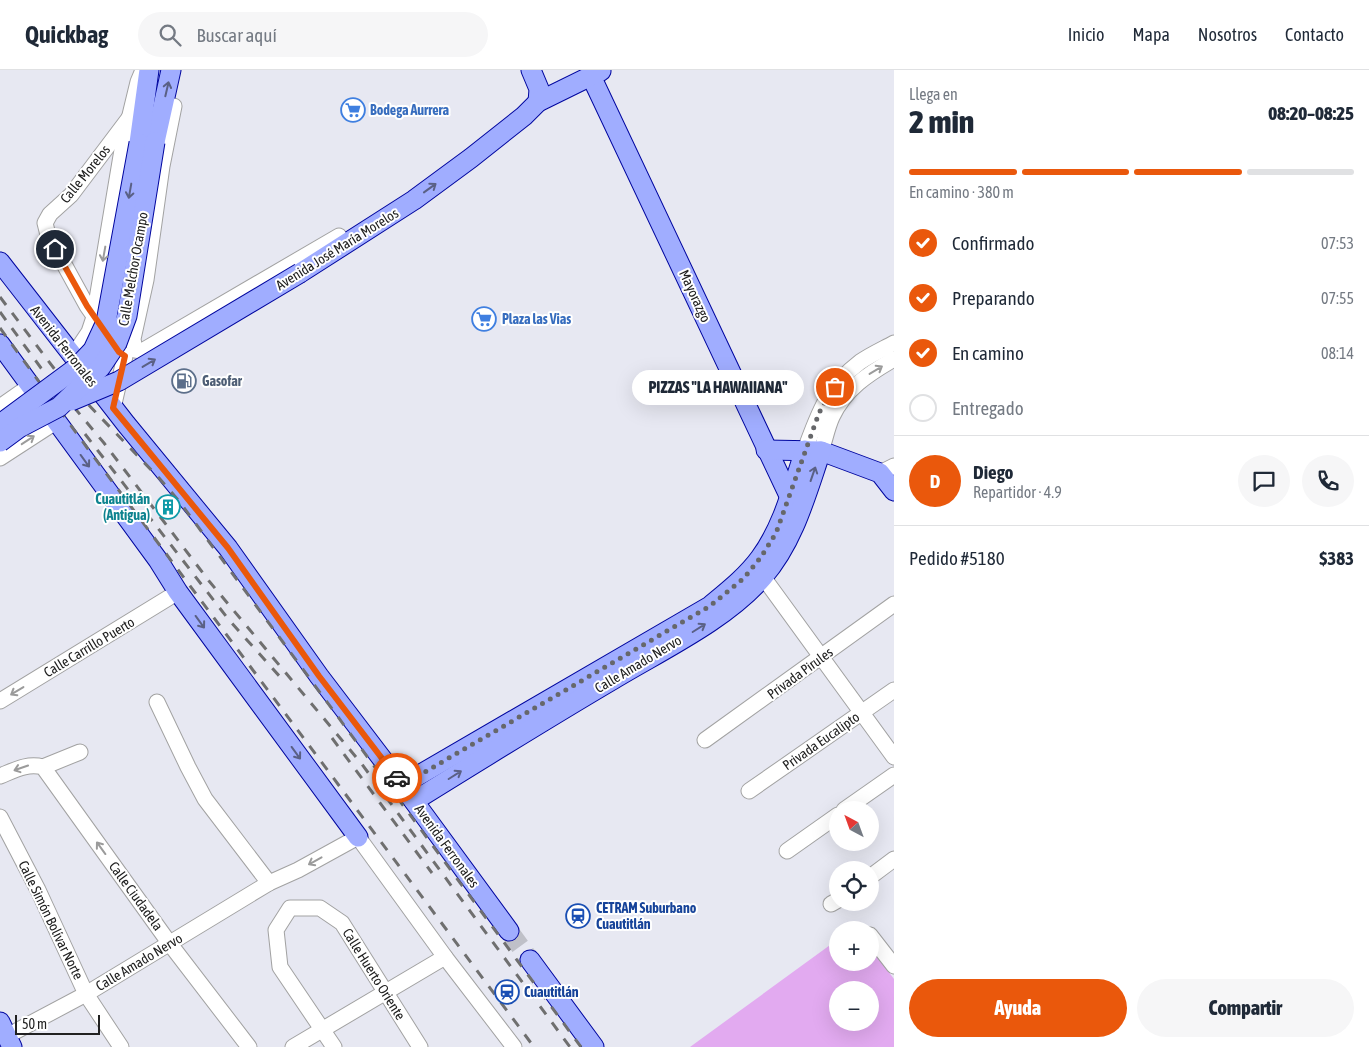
<!DOCTYPE html>
<html lang="es">
<head>
<meta charset="utf-8">
<style>
	:root { --surface:#fff; --page:#f6f6f7; --text:#1f2937; --muted:#747a83; --line:#e0e1e3; --accent:#ea580c }
	body { margin:0; font-family:"Asap Condensed",sans-serif; background:var(--page); color:var(--text); height:100vh; display:flex; flex-direction:column; font-size:19px; white-space:nowrap }
	* { box-sizing:border-box; margin:0 }
	p { font-size:16px; color:var(--muted) }
	.icon { flex:none; width:28px; height:28px; fill:none; stroke:currentColor; stroke-width:2; stroke-linecap:round; stroke-linejoin:round }
	.map { position:relative; flex:1; overflow:hidden }
	.drawer { display:flex; flex-direction:column; background:var(--surface); width:475px }
	.drawer>* { flex:none }
	.needle { width:32px; rotate:319deg }
	.buttons { position:absolute; left:829px; top:731px; display:grid; gap:10px }
	.buttons a { display:grid; place-items:center; width:50px; height:50px; border-radius:50%; background:var(--surface); box-shadow:0 5px 20px #0002; font-size:25px }
	.scale { position:absolute; left:15px; bottom:12px; width:85px; box-sizing:border-box; padding-left:5px; border:2px solid #212121; border-top:0; font-size:14px; line-height:18px; white-space:nowrap; color:#212121; -webkit-text-stroke:4px #fff; paint-order:stroke }
	.pin { position:absolute; display:grid; place-items:center; width:42px; height:42px; color:#fff; margin:-21px; border:2px solid #fff; border-radius:50%; box-shadow:0 1px 5px #0007 }
	.courier { position:absolute; display:grid; place-items:center; width:50px; height:50px; margin:-25px; border:4px solid #ea580c; border-radius:50%; background:#fff; color:#222; box-shadow:0 1px 6px #0007 }
	.bubble { position:absolute; height:35px; border-radius:18px; background:var(--surface); box-shadow:0 5px 20px #0002; font-size:16px; font-weight:800; line-height:35px; text-align:center }
	.head em { font-style:normal; font-weight:800 }
	.head div { display:flex; flex-direction:column-reverse }
	.head { display:flex; align-items:center; justify-content:space-between; height:85px; padding:0 15px }
	h1 { font-size:32px; font-weight:800; line-height:38px }
	.bar { display:grid; grid-template-columns:repeat(4,1fr); gap:8px 5px; align-content:center; height:60px; padding:0 15px }
	.bar i { height:6px; border-radius:4px; background:var(--line) }
	.bar .on { background:var(--accent) }
	.bar p { grid-column:span 4 }
	.line { display:flex; align-items:center; gap:12px; padding:0 15px; border-top:1px solid var(--line) }
	.line div { flex:1 }
	.round { display:grid; place-items:center; flex:none; width:52px; height:52px; border-radius:26px; background:var(--page) }
	ol { padding:0 15px; list-style:none }
	li { display:flex; align-items:center; gap:15px; height:55px }
	li p { margin-inline-start:auto }
	li .icon { padding:5px; border-radius:50%; background:var(--accent); color:#fff; stroke-width:4 }
	li:last-child { color:var(--muted) }
	li i { width:28px; height:28px; border:2px solid var(--line); border-radius:50% }
	.primary-button { display:flex; gap:10px; margin-top:auto; padding:10px 15px }
	.primary-button a { flex:1; height:58px; border-radius:30px; background:var(--accent); color:#fff; font-size:20px; font-weight:800; line-height:58px; text-align:center }
	.primary-button a+a { background:var(--page); color:var(--text) }
	header { display:flex; align-items:center; gap:30px; box-sizing:border-box; height:70px; padding:0 25px; background:var(--surface); border-bottom:1px solid var(--line) }
	header strong { font-size:24px }
	nav { display:flex; gap:28px; margin-inline-start:auto; font-size:18px }
	.search { width:350px; height:45px; background:var(--page); display:flex; align-items:center; gap:12px; box-sizing:border-box; padding:0 18px; border-radius:28px; color:var(--muted); font-size:19px }
	main { display:flex; flex:1; min-height:0 }
	.map>svg:first-child { display:block }
</style>
</head>
<body>
<header>
<strong>Quickbag</strong>
<div class="search"><svg class="icon" aria-label="search" viewBox="0 0 24 24"><circle cx="10" cy="10" r="6"/><path d="M15 15l6 6"/></svg>Buscar aquí</div>
<nav><a>Inicio</a><a>Mapa</a><a>Nosotros</a><a>Contacto</a></nav>
</header>
<main>
<div class="map">
<svg width="894" height="977" viewBox="0 0 894 977">
	<rect width="100%" height="100%" fill="#e7e8f2"/>
	<!-- grass -->
	<path fill="#e2aaf0" fill-rule="evenodd" d="M837 870 838 892H870V877L894 909V977H690ZM838 920H870V952H838Z"/>
	<g fill="none" stroke-linecap="round" stroke-linejoin="round">
		<!-- major-tunnel -->
		<path stroke="#bfc0c8" stroke-width="19" stroke-dasharray="19 9" stroke-linecap="butt" d="M509 861 530 890"/>
		<!-- minor casing -->
		<g stroke="#a2a2a2" stroke-width="17">
			<g id="minor">
				<path d="M174 36 162 96 146 210 133 269 135 280 142 281 339 166"/>
				<path d="M73 286 89 262 94 247 123 74 138 12 143 0"/>
				<path d="M0 337 30 316"/>
				<path d="M113 338 125 286 119 282 87 236 48 165 45 153 50 144 71 125 129 48"/>
				<path d="M805 380C818 344 828 316 860 292 870 285 883 279 894 273"/>
				<path d="M821 381C825 370 827 358 832 347 845 319 868 304 894 289"/>
				<path d="M0 388 57 351"/>
				<path d="M880 403 894 396"/>
				<path d="M763 507 894 687"/>
				<path d="M0 631 178 522"/>
				<path d="M157 632 188 697 205 729 269 813"/>
				<path d="M705 670 894 534"/>
				<path d="M43 697 80 682"/>
				<path d="M0 706C15 700 27 693 43 697L170 874 249 977"/>
				<path d="M749 721 894 620"/>
				<path d="M844 740 894 705"/>
				<path d="M0 747 38 820 86 924 121 977"/>
				<path d="M787 781 838 745"/>
				<path d="M870 807 894 789"/>
				<path d="M831 834 838 830"/>
				<path d="M870 865 894 896"/>
				<path d="M7 966 86 924 269 813 298 800 358 767 445 887 514 977"/>
				<path d="M293 977 445 887"/>
				<path d="M334 977 280 897 276 860 290 838H320L342 853 420 977"/>
			</g>
		</g>
		<!-- major casing -->
		<g stroke="#00069f" stroke-width="21">
			<g id="major">
				<path d="M531 0 539 19 538 32"/>
				<path d="M591 6 792 432"/>
				<path d="M155 72 171 0"/>
				<path d="M139 73 149 0"/>
				<path d="M0 192 126 354 228 478 319 606 402 715 509 861"/>
				<path d="M300 203 414 130 471 88 524 46 538 32 601 1"/>
				<path d="M0 274 158 490 178 522 358 767"/>
				<path d="M766 380 821 381 880 403 894 421"/>
				<path d="M402 715 710 536C728 521 746 507 760 488 783 457 793 416 805 380"/>
				<path d="M414 731C480 690 546 649 614 609 662 580 726 550 763 507 794 471 806 425 821 381"/>
				<path d="M530 890 594 977"/>
				<path d="M0 952 12 977"/>
			</g>
		</g>
		<!-- minor -->
		<use href="#minor" stroke="#fff" stroke-width="15"/>
		<!-- major -->
		<use href="#major" stroke="#a0adff" stroke-width="19"/>
		<!-- rail -->
		<g stroke="#6f6f6f" stroke-width="3" stroke-dasharray="10 10" stroke-linecap="butt">
			<path d="M0 227 56 301 159 408 179 431 581 977"/>
			<path d="M0 242 41 298 104 373 209 511 361 693 570 977"/>
			<path d="M0 258 88 379 534 977"/>
			<path d="M85 364 229 550 282 609"/>
			<path d="M332 668 432 803"/>
		</g>
		<!-- major-bridge casing -->
		<g stroke="#00069f" stroke-width="21" stroke-linecap="butt">
			<g id="major-bridge">
				<path d="M71 331 119 311 300 203"/>
				<path d="M0 354 76 298 93 280 106 252 139 73"/>
				<path d="M0 372 19 358 59 337 101 297 117 273 127 246 155 72"/>
			</g>
		</g>
		<!-- major-bridge -->
		<use href="#major-bridge" stroke="#a0adff" stroke-width="19"/>
	</g>
	<!-- one-way arrows -->
	<defs><path id="oneway-shaft" d="M-6 0H5M1.5-3L5.5 0L1.5 3" fill="none" stroke-width="1.6" stroke-linecap="round" stroke-linejoin="round" transform="scale(1.25)"/></defs>
	<g stroke="#5a6085">
		<use href="#oneway-shaft" transform="translate(167 19) rotate(-77)"/>
		<use href="#oneway-shaft" transform="translate(430 118) rotate(-36)"/>
		<use href="#oneway-shaft" transform="translate(130 121) rotate(100)"/>
		<use href="#oneway-shaft" transform="translate(149 293) rotate(-31)"/>
		<use href="#oneway-shaft" transform="translate(85 391) rotate(54)"/>
		<use href="#oneway-shaft" transform="translate(813 404) rotate(-71)"/>
		<use href="#oneway-shaft" transform="translate(200 552) rotate(54)"/>
		<use href="#oneway-shaft" transform="translate(699 558) rotate(-32)"/>
		<use href="#oneway-shaft" transform="translate(296 683) rotate(54)"/>
		<use href="#oneway-shaft" transform="translate(455 705) rotate(-32)"/>
	</g>
	<g stroke="#9b9b9b">
		<use href="#oneway-shaft" transform="translate(104 184) rotate(100)"/>
		<use href="#oneway-shaft" transform="translate(876 300) rotate(-31)"/>
		<use href="#oneway-shaft" transform="translate(28 370) rotate(-33)"/>
		<use href="#oneway-shaft" transform="translate(17 621) rotate(149)"/>
		<use href="#oneway-shaft" transform="translate(21 698) rotate(161)"/>
		<use href="#oneway-shaft" transform="translate(101 778) rotate(-126)"/>
		<use href="#oneway-shaft" transform="translate(315 791) rotate(151)"/>
	</g>
	<g fill="none" stroke-linecap="round" stroke-linejoin="round">
		<!-- done -->
		<path stroke="#66676a" stroke-width="5" stroke-dasharray="0 9" d="M397 708 402 715 418 706 710 536 744 508 761 487 776 463 819 343 828 326 835 317"/>
		<!-- route -->
		<path stroke="#ea580c" stroke-width="6" d="M55 179 87 236 119 282 125 286 113 338 228 478 319 606 397 708"/>
	</g>
	<!-- icons -->
	<defs>
		<g id="supermarket-ring" transform="scale(1.25)"><circle r="9.5" fill="#fff" stroke="#3f7fe0" stroke-width="1.5"/><path d="M-6-5.5h2.5l.6 2H6L4.5 2H-2.5L-4.4-4H-6ZM-1.5 3.2a1.3 1.3 0 1 0 .1 0ZM3 3.2a1.3 1.3 0 1 0 .1 0Z" fill="#3f7fe0"/></g>
		<g id="fuel-ring" transform="scale(1.25)"><circle r="9.5" fill="#fff" stroke="#5c6f8a" stroke-width="1.5"/><path d="M-5.5-6h7V0h2V4h1.3V-2.5L3-4.5l.8-.8L6-3V5H2.5V1h-1V6h-7ZM-4.2-4.7v3.2H.2V-4.7Z" fill="#5c6f8a"/></g>
		<g id="building-ring" transform="scale(1.25)"><circle r="9.5" fill="#fff" stroke="#0f9aa8" stroke-width="1.5"/><path d="M-4-6H4V6H1V3H-1V6H-4ZM-2.5-4.3h1.7v1.8h-1.7ZM.8-4.3h1.7v1.8H.8ZM-2.5-1h1.7V.8h-1.7ZM.8-1h1.7V.8H.8Z" fill="#0f9aa8"/></g>
		<g id="station-ring" transform="scale(1.25)"><circle r="9.5" fill="#fff" stroke="#1a4fb4" stroke-width="1.5"/><path d="M-3-6H3Q5-6 5-4V2Q5 4 3 4L4.5 6H3L1.5 4h-3L-3 6H-4.5L-3 4Q-5 4-5 2V-4Q-5-6-3-6ZM-3.5-4v3h7v-3ZM-3.5 1v1.5H-2V1ZM2 1v1.5H3.5V1Z" fill="#1a4fb4"/></g>
	</defs>
	<g fill-rule="evenodd">
		<use href="#supermarket-ring" x="353" y="40"/>
		<use href="#supermarket-ring" x="484" y="249"/>
		<use href="#fuel-ring" x="184" y="311"/>
		<use href="#building-ring" x="168" y="437"/>
		<use href="#station-ring" x="578" y="846"/>
		<use href="#station-ring" x="507" y="922"/>
	</g>
	<g text-anchor="middle" dominant-baseline="central" stroke-width="4" stroke-linejoin="round" paint-order="stroke">
		<!-- shop labels -->
		<g font-size="14" font-weight="bold" fill="#366cbe" stroke="#fff" text-anchor="start">
			<text x="370" y="40">Bodega Aurrera</text>
			<text x="502" y="249">Plaza las Vias</text>
		</g>
		<!-- street labels -->
		<g font-size="14" fill="#212121" stroke="#fff">
			<text transform="translate(85 104) rotate(-51)">Calle Morelos</text>
			<text transform="translate(337 179) rotate(-32)">Avenida José María Morelos</text>
			<text transform="translate(133 199) rotate(-80)">Calle Melchor Ocampo</text>
			<text transform="translate(695 226) rotate(65)">Mayorazgo</text>
			<text transform="translate(64 276) rotate(52)">Avenida Ferronales</text>
			<text transform="translate(89 577) rotate(-31)">Calle Carrillo Puerto</text>
			<text transform="translate(638 594) rotate(-31)">Calle Amado Nervo</text>
			<text transform="translate(800 603) rotate(-36)">Privada Pirules</text>
			<text transform="translate(821 671) rotate(-35)">Privada Eucalipto</text>
			<text transform="translate(447 776) rotate(54)">Avenida Ferronales</text>
			<text transform="translate(136 826) rotate(54)">Calle Ciudadela</text>
			<text transform="translate(51 850) rotate(64)">Calle Simón Bolívar Norte</text>
			<text transform="translate(139 892) rotate(-31)">Calle Amado Nervo</text>
			<text transform="translate(374 904) rotate(58)">Calle Huerto Oriente</text>
		</g>
		<!-- service labels -->
		<g font-size="14" font-weight="bold" fill="#4e5e75" stroke="#fff" text-anchor="start">
			<text x="202" y="311">Gasofar</text>
		</g>
		<!-- culture labels -->
		<g font-size="14" font-weight="bold" fill="#0d838f" stroke="#fff" text-anchor="end">
			<text x="150" y="429">Cuautitlán<tspan x="150" dy="16">(Antigua)</tspan></text>
		</g>
		<!-- transit labels -->
		<g font-size="14" font-weight="bold" fill="#164399" stroke="#fff" text-anchor="start">
			<text x="596" y="838">CETRAM Suburbano<tspan x="596" dy="16">Cuautitlán</tspan></text>
			<text x="524" y="922">Cuautitlán</text>
		</g>
	</g>
</svg>
<div class="buttons">
<a><svg class="needle" viewBox="-14 -14 28 28"><path d="M0-13l5 13h-10z" fill="#e53935"/><path d="M0 13l5-13h-10z" fill="#747a83"/></svg></a>
<a><svg class="icon" aria-label="locate" viewBox="0 0 24 24"><circle cx="12" cy="12" r="6"/><path d="M12 2v4M12 18v4M2 12h4M18 12h4"/></svg></a>
<a>+</a>
<a>−</a>
</div>
<div class="scale">50 m</div>
<div class="pin" style="left:835px;top:317px;background:#ea580c"><svg class="icon" aria-label="bag" viewBox="0 0 24 24"><path d="M5 8h14l-1 12H6zM9 8a3 3 0 0 1 6 0"/></svg></div>
<div class="pin" style="left:55px;top:179px;background:#1f2937"><svg class="icon" aria-label="home" viewBox="0 0 24 24"><path d="M3 11l9-7 9 7M6 9v11h12V9"/></svg></div>
<div class="courier" style="left:397px;top:708px"><svg class="icon" aria-label="car" viewBox="0 0 24 24"><path d="M5 17H2v-5l4-1 3-4h7l3 4 3 1v5h-3M9 17h6M6 11h13"/><circle cx="7" cy="17" r="2"/><circle cx="17" cy="17" r="2"/></svg></div>
<div class="bubble" style="left:632px;top:300px;width:172px">PIZZAS &quot;LA HAWAIIANA&quot;</div>
</div>
<section class="drawer">
<div class="head"><div><h1>2 min</h1><p>Llega en</p></div><em>08:20–08:25</em></div>
<div class="bar"><i class="on"></i><i class="on"></i><i class="on"></i><i></i><p>En camino · 380 m</p></div>
<ol>
<li><svg class="icon" aria-label="check" viewBox="0 0 24 24"><path d="M5 12l5 5 9-10"/></svg>Confirmado<p>07:53</p></li>
<li><svg class="icon" aria-label="check" viewBox="0 0 24 24"><path d="M5 12l5 5 9-10"/></svg>Preparando<p>07:55</p></li>
<li><svg class="icon" aria-label="check" viewBox="0 0 24 24"><path d="M5 12l5 5 9-10"/></svg>En camino<p>08:14</p></li>
<li><i></i>Entregado</li>
</ol>
<div class="line" style="height:90px"><b class="round" style="background:var(--accent);color:#fff">D</b><div><b>Diego</b><p>Repartidor · 4.9</p></div><a class="round"><svg class="icon" aria-label="chat" viewBox="0 0 24 24"><path d="M4 5h16v11H9l-5 4z"/></svg></a><a class="round"><svg class="icon" aria-label="phone" viewBox="0 0 24 24"><path d="M5 4h4l2 5-3 2q2 4 5 5l2-3 5 2v4C11 20 4 13 5 4z"/></svg></a></div>
<div class="line" style="height:65px"><div>Pedido #5180</div><b>$383</b></div>
<div class="primary-button"><a>Ayuda</a><a>Compartir</a></div>
</section>
</main>
</body>
</html>
